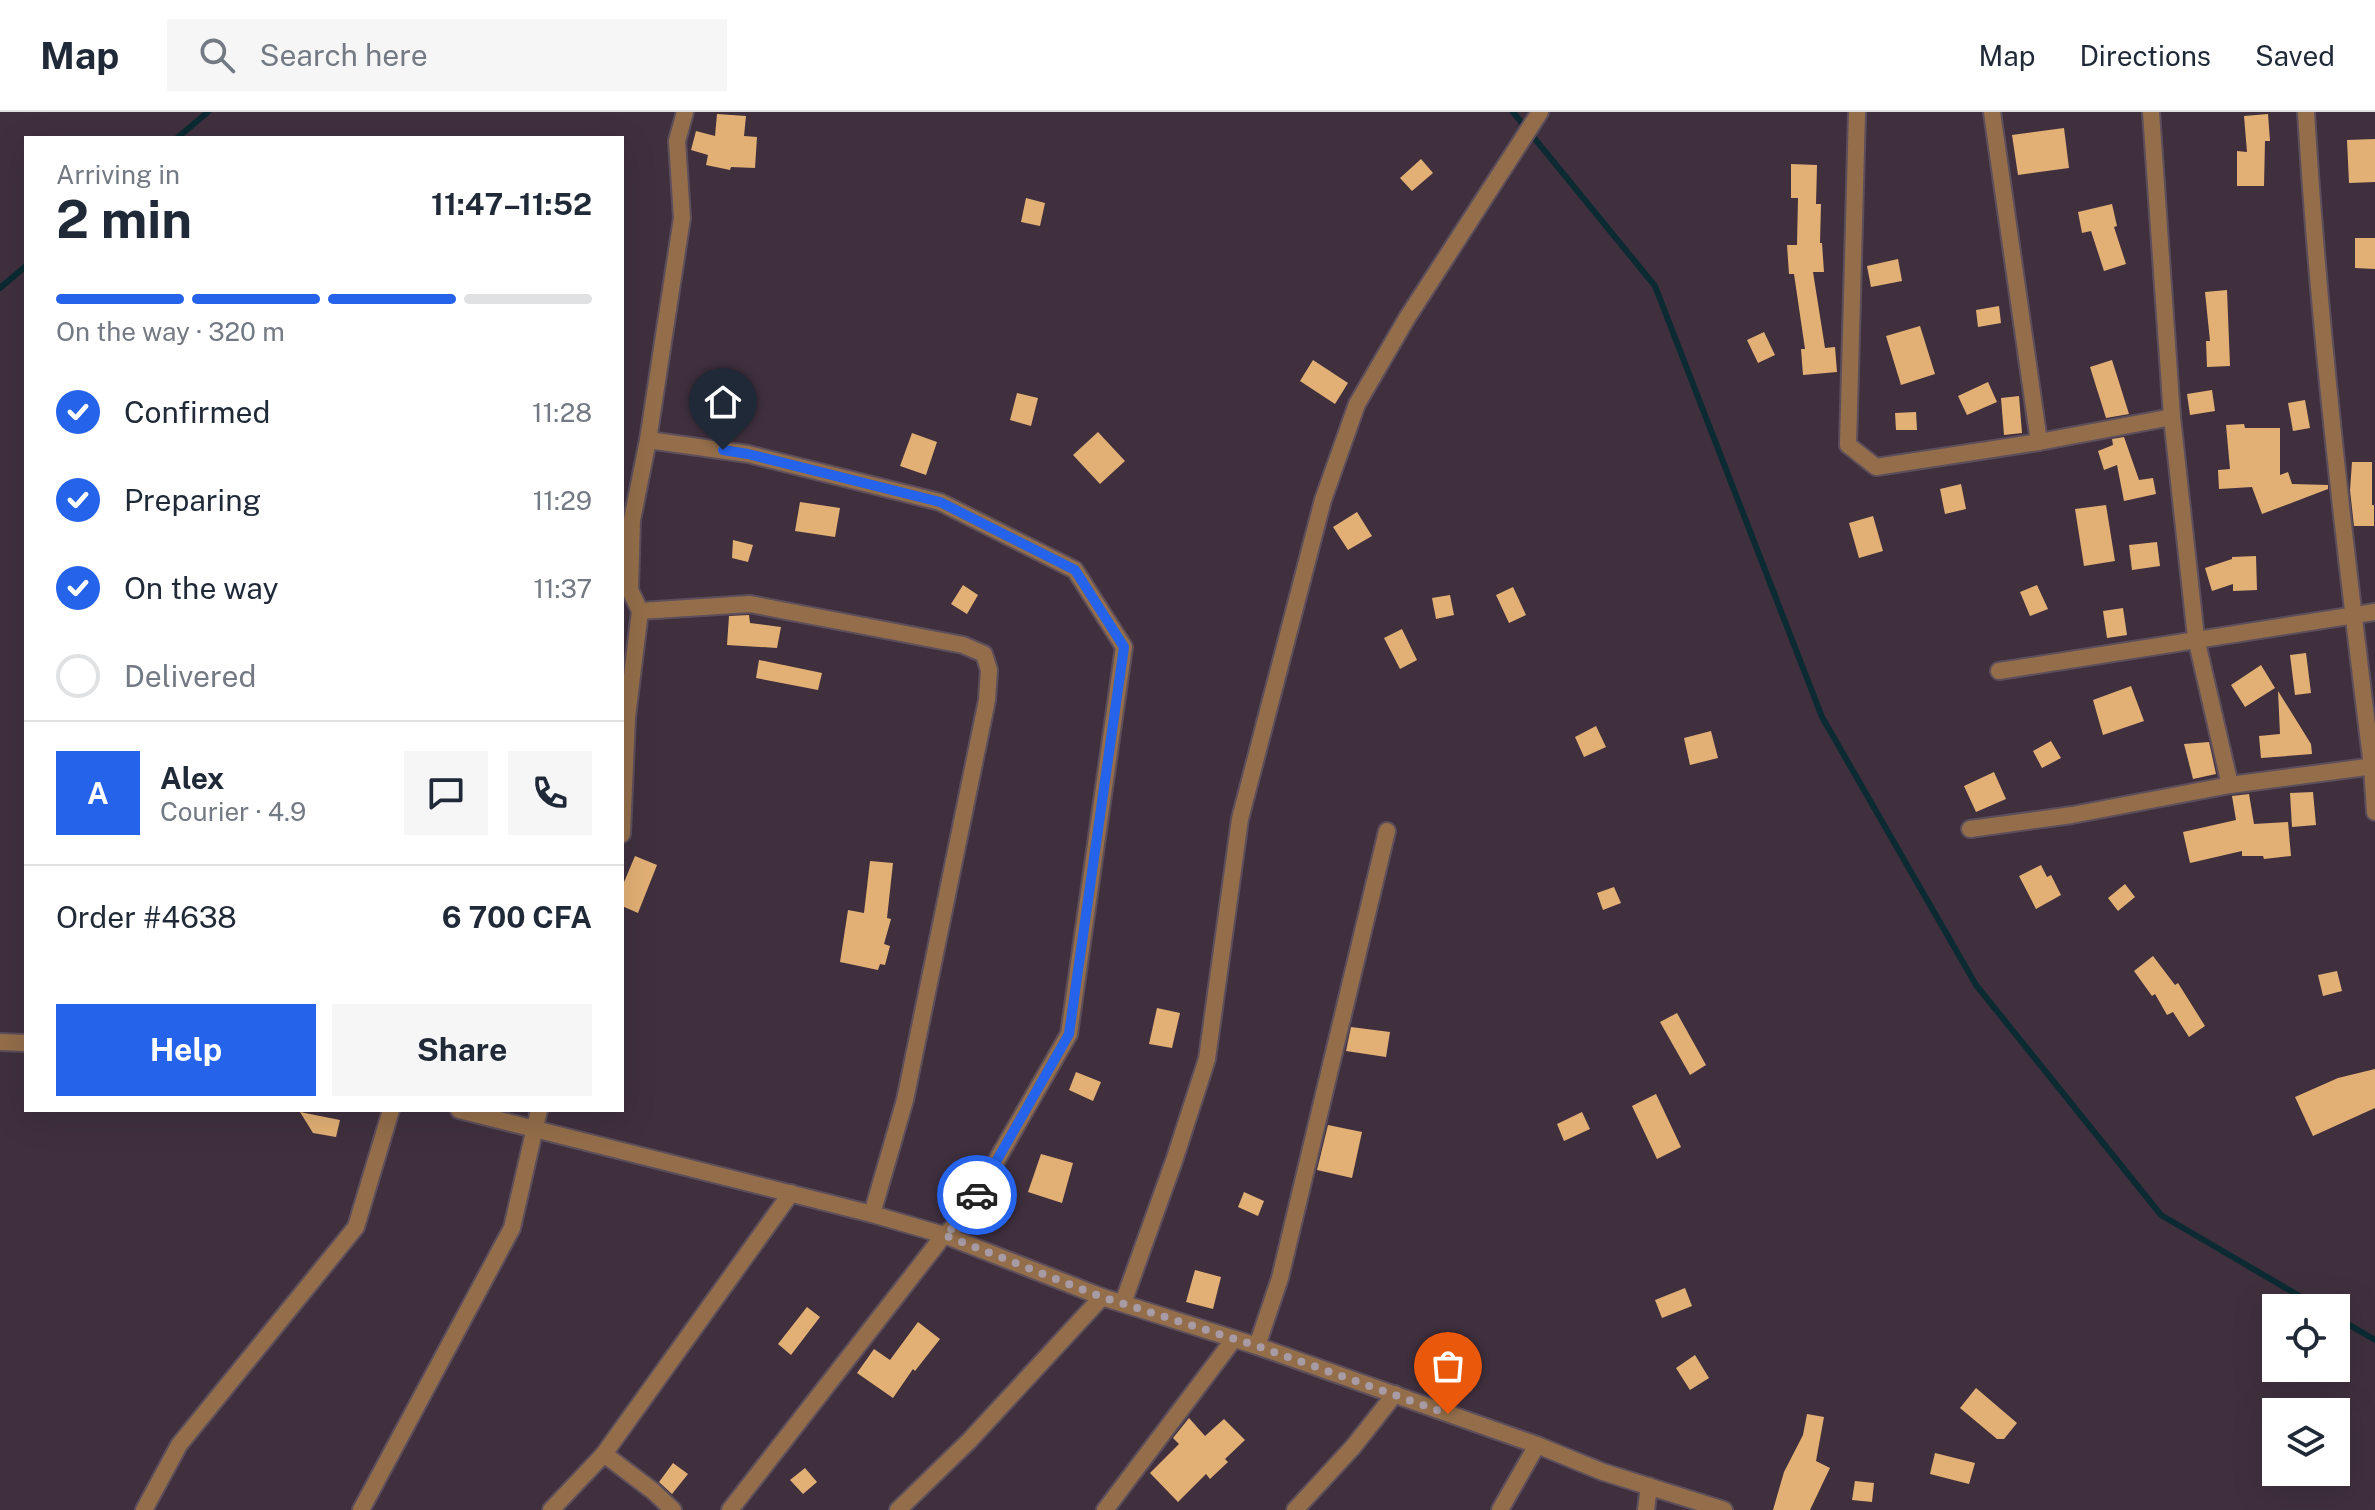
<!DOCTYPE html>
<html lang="en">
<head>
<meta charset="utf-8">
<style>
	:root { --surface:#fff; --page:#f6f6f7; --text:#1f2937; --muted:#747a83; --line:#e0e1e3; --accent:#2563eb }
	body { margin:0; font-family:"Public Sans",sans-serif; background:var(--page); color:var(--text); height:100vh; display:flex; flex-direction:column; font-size:30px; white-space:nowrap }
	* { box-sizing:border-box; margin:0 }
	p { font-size:26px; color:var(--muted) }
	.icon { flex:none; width:44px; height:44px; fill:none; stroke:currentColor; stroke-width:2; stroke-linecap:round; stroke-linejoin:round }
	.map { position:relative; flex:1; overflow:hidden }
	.panel { position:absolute; left:24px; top:24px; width:600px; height:976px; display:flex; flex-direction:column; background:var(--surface); border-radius:0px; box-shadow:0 8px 32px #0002 }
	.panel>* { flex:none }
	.fabs { position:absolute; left:2262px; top:1182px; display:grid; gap:16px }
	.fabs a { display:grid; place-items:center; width:88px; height:88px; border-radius:0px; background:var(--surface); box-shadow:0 8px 32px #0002; font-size:40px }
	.pin { position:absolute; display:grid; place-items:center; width:68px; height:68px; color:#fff; margin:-82px -34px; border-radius:50% 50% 50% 0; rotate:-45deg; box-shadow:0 0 8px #0007 }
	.pin .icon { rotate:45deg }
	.courier { position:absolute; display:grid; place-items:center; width:80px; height:80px; margin:-40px; border:6px solid #2563eb; border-radius:50%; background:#fff; color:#222; box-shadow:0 2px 10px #0007 }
	.head em { font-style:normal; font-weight:700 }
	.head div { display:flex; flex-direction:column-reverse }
	.head { display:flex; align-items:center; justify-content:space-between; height:136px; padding:0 32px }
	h1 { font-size:52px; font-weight:700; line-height:60px }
	.bar { display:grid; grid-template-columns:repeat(4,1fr); gap:12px 8px; align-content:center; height:96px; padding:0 32px }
	.bar i { height:10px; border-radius:6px; background:var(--line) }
	.bar .on { background:var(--accent) }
	.bar p { grid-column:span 4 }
	.line { display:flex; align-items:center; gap:20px; padding:0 32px; border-top:2px solid var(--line) }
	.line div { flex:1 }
	.round { display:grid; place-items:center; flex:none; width:84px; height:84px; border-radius:0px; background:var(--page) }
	ol { padding:0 32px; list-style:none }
	li { display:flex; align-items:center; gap:24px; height:88px }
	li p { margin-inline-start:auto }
	li .icon { padding:8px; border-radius:50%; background:var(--accent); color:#fff; stroke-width:4 }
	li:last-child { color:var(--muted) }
	li i { width:44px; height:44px; border:4px solid var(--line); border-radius:50% }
	.primary-button { display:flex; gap:16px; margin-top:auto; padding:16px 32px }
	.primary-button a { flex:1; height:92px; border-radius:0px; background:var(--accent); color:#fff; font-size:32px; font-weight:700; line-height:92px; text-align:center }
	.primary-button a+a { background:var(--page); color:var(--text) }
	header { display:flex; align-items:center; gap:48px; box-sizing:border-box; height:112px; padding:0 40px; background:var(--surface); border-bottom:2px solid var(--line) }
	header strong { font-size:38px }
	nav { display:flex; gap:44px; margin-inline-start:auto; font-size:28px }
	.search { width:560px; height:72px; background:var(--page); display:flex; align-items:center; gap:20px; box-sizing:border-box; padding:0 28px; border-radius:0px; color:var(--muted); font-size:30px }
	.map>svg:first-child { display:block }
</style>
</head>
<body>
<header>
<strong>Map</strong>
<div class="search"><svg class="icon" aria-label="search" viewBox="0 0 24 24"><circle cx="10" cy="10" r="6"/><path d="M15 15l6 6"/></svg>Search here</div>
<nav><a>Map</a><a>Directions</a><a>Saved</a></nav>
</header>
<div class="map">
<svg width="2375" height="1398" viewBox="0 0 2375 1398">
	<rect width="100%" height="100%" fill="#40303e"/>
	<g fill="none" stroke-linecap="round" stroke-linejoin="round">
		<!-- stream -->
		<g stroke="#0b2a32" stroke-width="6">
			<path d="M1513 0 1655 174 1822 605 1976 873 2161 1103 2320 1196"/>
			<path d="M177 26 208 0"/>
			<path d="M0 176 26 154"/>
			<path d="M2336 1205 2375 1228"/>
		</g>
	</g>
	<!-- building -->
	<g fill="#e2b075">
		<path d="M717 2 746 4 744 24 757 25 755 56 731 55 730 58 706 53 708 43 691 38 696 19 715 24Z"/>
		<path d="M2268 2 2270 29H2265L2264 74H2237V39L2247 40 2244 4Z"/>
		<path d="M2064 16 2069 56 2018 63 2012 23Z"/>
		<path d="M2375 27V70L2349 71 2347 28Z"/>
		<path d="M1421 47 1433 61 1412 79 1400 66Z"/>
		<path d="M1791 52 1817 53 1816 92H1821L1820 131H1822L1824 160H1813L1825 236 1835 235 1837 260 1803 263 1801 237H1805L1794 162H1789L1787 133H1797L1798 86H1791Z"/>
		<path d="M1026 86 1045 91 1040 114 1021 110Z"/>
		<path d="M2112 92 2117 114 2114 115 2126 152 2104 159 2091 119 2082 121 2078 100Z"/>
		<path d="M2355 126H2375V157L2355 156Z"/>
		<path d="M1898 147 1902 169 1871 175 1867 154Z"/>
		<path d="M2227 178 2230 254 2207 255 2206 229H2210L2205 180Z"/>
		<path d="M1999 194 2001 211 1978 215 1976 198Z"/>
		<path d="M1920 214 1935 262 1901 273 1886 224Z"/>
		<path d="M1764 220 1775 243 1758 251 1747 228Z"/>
		<path d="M1313 248 1348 271 1335 292 1300 269Z"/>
		<path d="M2112 248 2129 302 2106 306 2090 255Z"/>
		<path d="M1988 270 1997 290 1967 303 1958 284Z"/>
		<path d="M2212 278 2215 299 2190 303 2187 282Z"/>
		<path d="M1017 281 1038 286 1031 314 1010 308Z"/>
		<path d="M2019 284 2022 321 2004 323 2001 286Z"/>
		<path d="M2305 288 2310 316 2293 319 2288 291Z"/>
		<path d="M1916 300 1917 318H1896L1895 301Z"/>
		<path d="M2244 312 2245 316H2280V363L2288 360 2292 372 2328 373V377L2262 402 2252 375 2219 377 2218 358 2230 357 2226 313Z"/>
		<path d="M1098 320 1125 349 1100 372 1073 343Z"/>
		<path d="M912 321 937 330 926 363 900 354Z"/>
		<path d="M2124 325 2139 368 2153 366 2156 382 2124 389 2117 353 2104 358 2098 339 2113 333 2112 327Z"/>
		<path d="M2352 350H2372V393H2374V414H2354L2350 378Z"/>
		<path d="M1961 372 1966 397 1945 402 1940 377Z"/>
		<path d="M800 390 840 396 835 425 795 419Z"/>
		<path d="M2106 393 2115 449 2084 454 2075 397Z"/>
		<path d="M1357 400 1372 424 1348 438 1333 415Z"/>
		<path d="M1873 404 1883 439 1859 446 1849 411Z"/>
		<path d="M733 428 753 433 748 450 732 446Z"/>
		<path d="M2157 430 2160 454 2132 458 2129 433Z"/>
		<path d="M2256 444 2257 478 2233 479V472L2212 479 2205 456 2232 447V445Z"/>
		<path d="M963 473 978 483 967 502 951 492Z"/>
		<path d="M2037 473 2048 497 2030 504 2020 480Z"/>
		<path d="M1513 475 1526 503 1509 511 1496 483Z"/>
		<path d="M1450 483 1454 503 1436 507 1432 486Z"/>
		<path d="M2123 496 2127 523 2107 526 2103 499Z"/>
		<path d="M749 503 750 511 781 515 777 536 727 533 729 504Z"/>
		<path d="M1402 517 1417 548 1400 557 1384 526Z"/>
		<path d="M2306 541 2311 581 2295 583 2290 543Z"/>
		<path d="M759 548 822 561 818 578 756 566Z"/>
		<path d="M2261 553 2275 576 2245 595 2231 573Z"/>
		<path d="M2131 574 2144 609 2103 623 2093 588Z"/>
		<path d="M2278 579 2311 632 2312 642 2261 646 2259 624 2280 622Z"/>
		<path d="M1596 614 1606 635 1584 645 1575 625Z"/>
		<path d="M1711 619 1718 646 1690 653 1684 626Z"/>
		<path d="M2051 629 2061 646 2042 656 2033 639Z"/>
		<path d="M2209 630 2216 662 2193 667 2184 632Z"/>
		<path d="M1994 660 2006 687 1976 700 1964 674Z"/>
		<path d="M2313 680 2316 713 2292 715 2290 681Z"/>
		<path d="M2249 682 2254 712 2288 710 2291 744 2264 747 2263 744H2242V739L2190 751 2183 720 2236 708 2232 684Z"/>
		<path d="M635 744 657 753 638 801 622 794V775Z"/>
		<path d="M870 749 893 751 887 806 891 807 884 832 890 834 885 853 880 852 878 858 840 850 848 798 864 801Z"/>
		<path d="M2041 753 2047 765 2051 763 2061 783 2036 797 2019 764Z"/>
		<path d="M2125 772 2135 785 2118 799 2108 786Z"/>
		<path d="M1614 775 1621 791 1603 798 1597 781Z"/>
		<path d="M2153 844 2175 873 2178 871 2205 914 2189 925 2173 900 2167 903 2155 882 2152 884 2134 859Z"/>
		<path d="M2337 859 2342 879 2323 884 2318 863Z"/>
		<path d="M1157 896 1180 901 1172 936 1149 932Z"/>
		<path d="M1677 901 1706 953 1690 963 1660 910Z"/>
		<path d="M1351 915 1390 920 1386 945 1346 939Z"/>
		<path d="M2375 957V996L2313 1024 2295 985 2338 966Z"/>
		<path d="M1076 960 1101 970 1093 989 1069 978Z"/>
		<path d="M1656 982 1681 1035 1657 1047 1632 994Z"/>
		<path d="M300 1000 340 1008 336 1025 313 1021Z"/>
		<path d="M1582 1000 1590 1017 1564 1029 1557 1012Z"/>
		<path d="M1328 1013 1362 1020 1352 1066 1317 1058Z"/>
		<path d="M1041 1042 1073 1051 1062 1091 1028 1080Z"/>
		<path d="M1244 1080 1264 1089 1258 1104 1238 1095Z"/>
		<path d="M1195 1158 1221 1165 1213 1197 1186 1190Z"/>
		<path d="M1685 1176 1692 1194 1662 1206 1655 1188Z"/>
		<path d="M807 1195 820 1205 791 1243 778 1232Z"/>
		<path d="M918 1210 940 1227 915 1259 913 1257 893 1286 857 1261 874 1237 890 1248Z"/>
		<path d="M1695 1243 1709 1266 1690 1278 1676 1256Z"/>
		<path d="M1976 1276 2017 1311 2004 1327H1997L1960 1296Z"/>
		<path d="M1807 1302 1824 1305 1816 1349 1830 1356 1810 1398H1773L1784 1360 1803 1323Z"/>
		<path d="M1189 1306 1205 1324 1224 1307 1245 1328 1225 1347 1228 1350 1210 1367 1206 1362 1178 1390 1150 1361 1179 1332 1173 1326Z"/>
		<path d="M1935 1341 1975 1351 1969 1372 1930 1362Z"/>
		<path d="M673 1351 688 1362 672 1382 659 1370Z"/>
		<path d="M805 1356 817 1370 803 1382 790 1368Z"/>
		<path d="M1855 1369 1874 1371 1872 1390 1852 1388Z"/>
	</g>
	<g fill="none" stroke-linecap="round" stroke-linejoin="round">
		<!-- street casing -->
		<g stroke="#5c4e5b" stroke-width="20">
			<g id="street">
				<path d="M1857 0 1848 333 1876 355 2039 330 2172 305"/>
				<path d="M1992 0 2039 330"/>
				<path d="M2151 0 2172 305 2196 526 2230 673"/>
				<path d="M2306 0C2319 219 2345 437 2372 654L2375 700"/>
				<path d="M648 328 748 342 940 390 1075 458 1124 535 1069 922 963 1107 944 1123 730 1398"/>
				<path d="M640 499 750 492 963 533 984 542 989 558 987 588 905 988 872 1102"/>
				<path d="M1999 559 2375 500"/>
				<path d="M1970 717 2072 703 2230 673 2375 654"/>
				<path d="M622 722 627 605 640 499 630 478 632 408 648 328 682 106 677 29 685 0"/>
				<path d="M0 930 26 931"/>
				<path d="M459 998 872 1102 944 1123 1102 1185 1257 1234 1537 1333 1603 1360 1724 1398"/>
				<path d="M1123 1191 1174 1049 1207 947 1240 707 1323 388 1357 292 1407 206 1540 0"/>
				<path d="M1257 1234 1280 1166 1387 719"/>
				<path d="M604 1342 653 1379 673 1398"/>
				<path d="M144 1398 179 1333 356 1115 391 998"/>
				<path d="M361 1398 512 1116 539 998"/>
				<path d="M551 1398 604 1342 791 1081"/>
				<path d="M898 1398 969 1329 1102 1185"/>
				<path d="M1105 1398 1234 1227"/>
				<path d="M1295 1398 1353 1335 1395 1282"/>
				<path d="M1500 1398 1537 1333"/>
				<path d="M1646 1398 1649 1374"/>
			</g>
		</g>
		<!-- street -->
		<use href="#street" stroke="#946e4a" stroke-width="16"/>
	</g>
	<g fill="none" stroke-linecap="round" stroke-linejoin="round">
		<!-- done -->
		<path stroke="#a79ba5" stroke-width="8" stroke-dasharray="0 14.4" d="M977 1083 963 1107 944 1123 1102 1185 1257 1234 1448 1302"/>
		<!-- route -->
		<path stroke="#2563eb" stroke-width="10" d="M723 338 748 342 940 390 1075 458 1124 535 1069 922 977 1083"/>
	</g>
</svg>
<div class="fabs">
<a><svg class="icon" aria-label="locate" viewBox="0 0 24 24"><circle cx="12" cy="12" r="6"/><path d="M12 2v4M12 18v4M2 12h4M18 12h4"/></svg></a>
<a><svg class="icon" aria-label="layers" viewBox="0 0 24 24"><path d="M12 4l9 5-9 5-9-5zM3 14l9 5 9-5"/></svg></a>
</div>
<div class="pin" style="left:1448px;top:1302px;background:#ea580c"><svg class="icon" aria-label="bag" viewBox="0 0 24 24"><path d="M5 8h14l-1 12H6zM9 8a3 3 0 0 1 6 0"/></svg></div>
<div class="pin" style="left:723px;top:338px;background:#1f2937"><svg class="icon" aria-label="home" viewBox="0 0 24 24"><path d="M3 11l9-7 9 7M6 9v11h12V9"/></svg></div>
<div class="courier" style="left:977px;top:1083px"><svg class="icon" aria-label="car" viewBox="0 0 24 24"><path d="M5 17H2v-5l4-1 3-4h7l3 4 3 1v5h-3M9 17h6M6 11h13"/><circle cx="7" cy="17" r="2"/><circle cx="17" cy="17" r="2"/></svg></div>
<section class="panel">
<div class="head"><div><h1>2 min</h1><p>Arriving in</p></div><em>11:47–11:52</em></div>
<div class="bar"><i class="on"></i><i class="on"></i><i class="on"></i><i></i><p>On the way · 320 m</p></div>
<ol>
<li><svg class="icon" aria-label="check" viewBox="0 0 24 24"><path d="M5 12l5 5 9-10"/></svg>Confirmed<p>11:28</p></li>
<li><svg class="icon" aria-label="check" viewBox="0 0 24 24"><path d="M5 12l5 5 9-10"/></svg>Preparing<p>11:29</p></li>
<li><svg class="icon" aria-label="check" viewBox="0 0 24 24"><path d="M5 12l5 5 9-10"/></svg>On the way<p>11:37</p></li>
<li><i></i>Delivered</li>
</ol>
<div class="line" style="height:144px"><b class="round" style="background:var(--accent);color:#fff">A</b><div><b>Alex</b><p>Courier · 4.9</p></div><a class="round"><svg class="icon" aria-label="chat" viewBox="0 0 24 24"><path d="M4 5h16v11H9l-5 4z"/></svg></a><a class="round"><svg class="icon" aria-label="phone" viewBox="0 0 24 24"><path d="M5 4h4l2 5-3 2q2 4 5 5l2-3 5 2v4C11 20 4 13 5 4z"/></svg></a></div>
<div class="line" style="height:104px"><div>Order #4638</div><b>6 700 CFA</b></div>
<div class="primary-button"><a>Help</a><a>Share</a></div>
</section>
</div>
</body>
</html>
